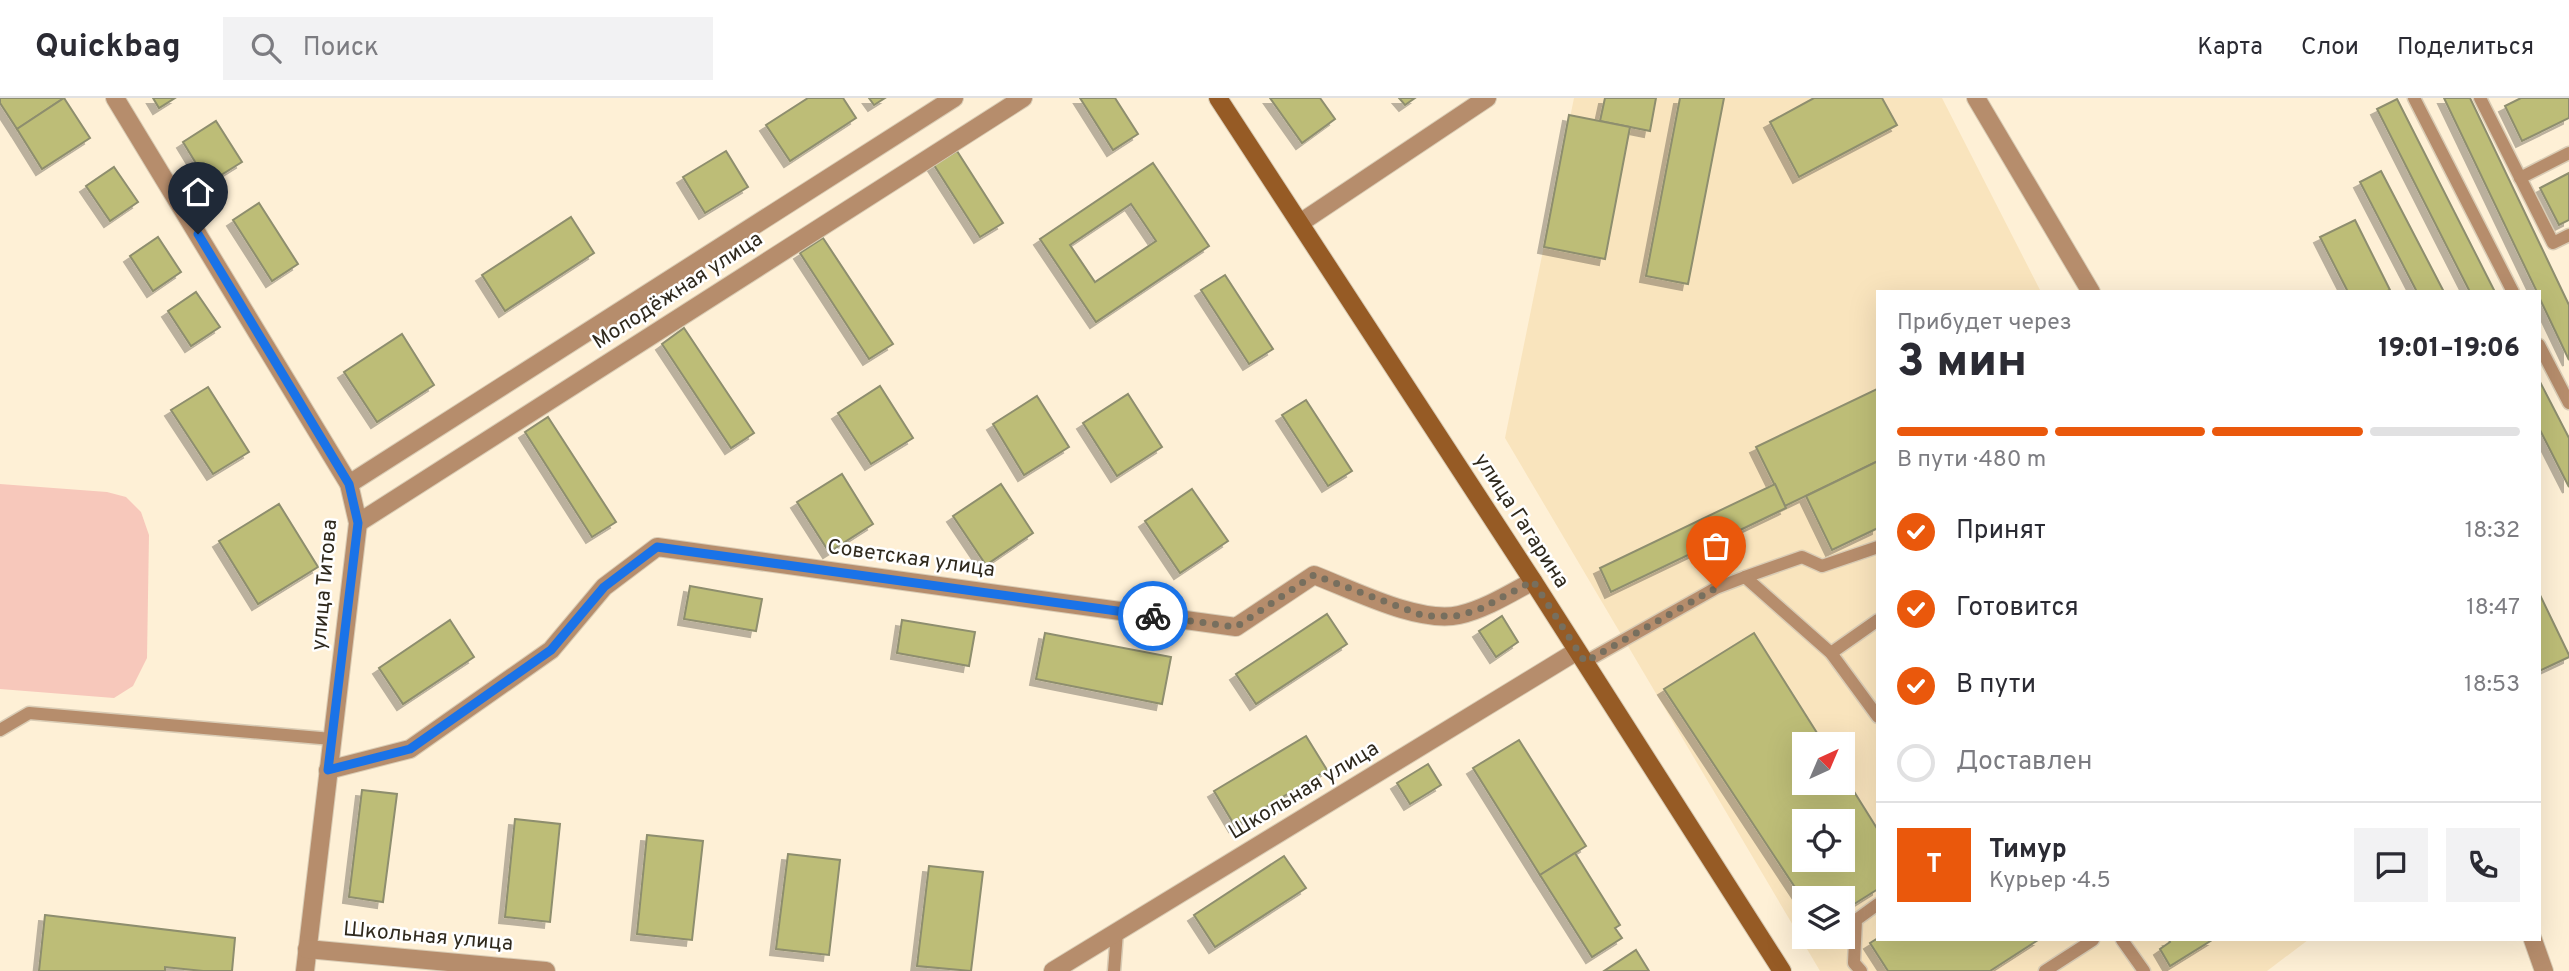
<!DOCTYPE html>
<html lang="ru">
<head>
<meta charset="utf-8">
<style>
	:root { --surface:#fff; --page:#f2f2f3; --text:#2b2b33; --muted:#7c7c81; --line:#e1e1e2; --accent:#ea580c }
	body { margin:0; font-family:Overpass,sans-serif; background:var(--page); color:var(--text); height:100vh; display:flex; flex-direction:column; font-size:26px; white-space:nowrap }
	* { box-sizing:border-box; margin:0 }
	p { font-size:23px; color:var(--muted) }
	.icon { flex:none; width:38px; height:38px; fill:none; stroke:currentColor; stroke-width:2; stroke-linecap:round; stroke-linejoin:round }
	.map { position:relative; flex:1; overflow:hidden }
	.details { position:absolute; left:1876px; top:192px; width:665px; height:651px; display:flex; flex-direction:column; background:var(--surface); border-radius:0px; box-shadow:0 7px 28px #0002 }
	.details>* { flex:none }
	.needle { width:46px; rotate:44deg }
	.fabs { position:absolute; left:1792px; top:634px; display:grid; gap:14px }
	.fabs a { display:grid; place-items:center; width:63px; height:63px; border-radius:0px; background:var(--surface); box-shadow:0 7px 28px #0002; font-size:35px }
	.pin { position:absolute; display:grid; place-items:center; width:60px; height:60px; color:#fff; margin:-72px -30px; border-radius:50% 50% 50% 0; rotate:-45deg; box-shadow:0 0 7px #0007 }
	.pin .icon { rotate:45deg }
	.courier { position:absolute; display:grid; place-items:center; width:70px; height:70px; margin:-35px; border:5px solid #1a73e8; border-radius:50%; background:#fff; color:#222; box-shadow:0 2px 9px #0007 }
	.summary em { font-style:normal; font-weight:800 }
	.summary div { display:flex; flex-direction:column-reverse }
	.summary { display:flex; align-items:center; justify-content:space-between; height:119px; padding:0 21px }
	h1 { font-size:46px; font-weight:800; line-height:52px }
	.bar { display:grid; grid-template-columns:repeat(4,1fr); gap:10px 7px; align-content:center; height:84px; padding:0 21px }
	.bar i { height:9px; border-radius:5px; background:var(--line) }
	.bar .current { background:var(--accent) }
	.bar p { grid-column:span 4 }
	.line { display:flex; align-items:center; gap:18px; padding:0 21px; border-top:2px solid var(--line) }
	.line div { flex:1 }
	.round { display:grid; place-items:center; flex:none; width:74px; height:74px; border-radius:0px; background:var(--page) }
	ol { padding:0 21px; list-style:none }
	li { display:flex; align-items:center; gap:21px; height:77px }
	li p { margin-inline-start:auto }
	li .icon { padding:7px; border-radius:50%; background:var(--accent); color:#fff; stroke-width:4 }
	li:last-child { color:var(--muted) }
	li i { width:38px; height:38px; border:4px solid var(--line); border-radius:50% }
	header { display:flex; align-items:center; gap:42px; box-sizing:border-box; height:98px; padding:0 35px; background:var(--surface); border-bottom:2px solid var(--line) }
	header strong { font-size:33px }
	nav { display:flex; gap:38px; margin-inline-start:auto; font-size:24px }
	.search { width:490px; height:63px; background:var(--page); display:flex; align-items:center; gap:18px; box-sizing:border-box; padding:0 24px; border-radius:0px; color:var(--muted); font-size:26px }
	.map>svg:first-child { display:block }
</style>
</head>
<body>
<header>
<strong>Quickbag</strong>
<div class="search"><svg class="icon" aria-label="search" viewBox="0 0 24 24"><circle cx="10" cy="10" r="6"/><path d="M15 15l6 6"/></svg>Поиск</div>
<nav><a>Карта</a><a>Слои</a><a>Поделиться</a></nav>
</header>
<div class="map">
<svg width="2569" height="873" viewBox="0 0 2569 873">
	<defs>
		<filter id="shadow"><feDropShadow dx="-6" dy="6" stdDeviation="0" flood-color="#0004"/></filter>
	</defs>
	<rect width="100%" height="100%" fill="#fef0d6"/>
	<!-- built -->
	<path fill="#f9e4bd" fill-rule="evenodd" d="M1574 0H1942L2041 194H1878V842H2308L2267 873H1820L1505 340ZM1804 646H1843V684H1804ZM1804 723H1843V761H1804ZM1804 800H1843V838H1804Z"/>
	<!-- green -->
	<path fill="#f7c8bb" d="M0 386 107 394 126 399 141 414 149 437 147 560 133 588 114 600 0 591Z"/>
	<!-- building -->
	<g fill="#bdbd77" stroke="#8e8e6e" stroke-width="2" fill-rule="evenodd" filter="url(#shadow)">
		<path d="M0 0H64L17 31 0 5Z"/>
		<path d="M64 0 90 40 42 71 17 31Z"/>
		<path d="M153 0H175L159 10Z"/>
		<path d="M808 0H843L856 20 790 63 766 27Z"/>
		<path d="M869 0H885L874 7Z"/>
		<path d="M1080 0H1115L1138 36 1113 52Z"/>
		<path d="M1270 0H1320L1335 21 1302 45Z"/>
		<path d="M1399 0H1415L1405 7Z"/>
		<path d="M1605 0H1656L1650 33 1600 23Z"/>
		<path d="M1680 0H1724L1688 186 1646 178Z"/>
		<path d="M1814 0H1882L1897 27 1799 79 1770 24Z"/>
		<path d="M2444 0H2470L2569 207V262L2539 199V194H2537Z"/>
		<path d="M2521 0H2569V20L2522 43 2505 8Z"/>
		<path d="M2397 1 2495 194H2470L2377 11Z"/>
		<path d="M1569 17 1630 29 1605 161 1544 149Z"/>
		<path d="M216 23 242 64 208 85 183 44Z"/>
		<path d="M726 53 748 89 705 115 683 79Z"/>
		<path d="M957 53 1003 125 980 139 934 67Z"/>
		<path d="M1153 65 1209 148 1096 224 1040 141ZM1131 106 1156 143 1095 184 1070 147Z"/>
		<path d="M114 69 138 104 110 123 86 88Z"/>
		<path d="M2381 73 2444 194H2417L2360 84Z"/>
		<path d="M2569 75V122L2559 127 2540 90Z"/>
		<path d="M259 105 298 166 272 183 233 122Z"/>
		<path d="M571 119 594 155 505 213 482 177Z"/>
		<path d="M2355 122 2390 192 2385 194H2348L2320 139Z"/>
		<path d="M158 139 181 174 153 193 130 158Z"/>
		<path d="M823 140 893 246 869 261 800 155Z"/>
		<path d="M1225 177 1273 251 1249 266 1201 192Z"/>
		<path d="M196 194 220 229 191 248 168 213Z"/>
		<path d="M684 230 754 335 731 350 662 246Z"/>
		<path d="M402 236 434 287 377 324 344 274Z"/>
		<path d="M2539 282 2569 340V389L2539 330Z"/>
		<path d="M880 288 913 340 871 366 838 315Z"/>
		<path d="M208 289 249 354 213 376 171 312Z"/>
		<path d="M1877 291 1878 363 1785 408 1756 349Z"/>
		<path d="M1128 296 1162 349 1117 378 1083 325Z"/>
		<path d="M1037 298 1069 349 1024 377 993 326Z"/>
		<path d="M1306 302 1352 373 1328 388 1282 317Z"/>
		<path d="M548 319 616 424 592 439 525 334Z"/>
		<path d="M1878 363V430L1832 452 1806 398Z"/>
		<path d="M842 376 873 426 829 454 797 404Z"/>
		<path d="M1001 386 1033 435 986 467 953 418Z"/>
		<path d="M1775 386 1786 410 1611 494 1600 470Z"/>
		<path d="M1192 391 1228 443 1180 475 1145 423Z"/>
		<path d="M279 406 318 469 258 506 219 443Z"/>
		<path d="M690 488 762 501 756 533 684 521Z"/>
		<path d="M2539 495 2569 557V559L2539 573Z"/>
		<path d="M1327 516 1347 546 1256 606 1236 576Z"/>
		<path d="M1502 518 1518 544 1496 559 1479 533Z"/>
		<path d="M450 522 474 559 403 606 379 570Z"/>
		<path d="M902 522 975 534 969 568 897 555Z"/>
		<path d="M1045 535 1171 559 1162 606 1036 581Z"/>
		<path d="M1754 535 1824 646H1804V684H1843V676L1878 732V791L1843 813V800H1804V803L1664 591ZM1804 723H1843V761H1804Z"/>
		<path d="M1306 638 1327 672 1235 728 1214 693Z"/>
		<path d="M1519 642 1586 748 1540 777 1473 670Z"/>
		<path d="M1428 666 1441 687 1410 706 1397 685Z"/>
		<path d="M362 692 397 696 383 804 349 799Z"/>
		<path d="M515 721 560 726 550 824 505 819Z"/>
		<path d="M647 737 703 743 692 842 637 836Z"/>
		<path d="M1575 755 1620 827 1615 830 1622 840 1592 859 1540 777Z"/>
		<path d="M788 756 840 762 829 857 776 851Z"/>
		<path d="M1284 758 1306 790 1215 849 1194 817Z"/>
		<path d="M929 768 983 774 971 873 917 868Z"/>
		<path d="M45 817 235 840 232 873H203L165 869V873H39Z"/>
		<path d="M1878 840V842H2038L1990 873H1888L1870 845Z"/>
		<path d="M2169 842H2212L2170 868 2160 851 2170 844Z"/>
		<path d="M1636 852 1649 873H1604Z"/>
	</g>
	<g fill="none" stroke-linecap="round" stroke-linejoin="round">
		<!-- service casing -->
		<g stroke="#d9ccb5" stroke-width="15">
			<g id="service">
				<path d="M2414 0 2513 194"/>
				<path d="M2480 0 2553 145 2569 137"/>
				<path d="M2520 80 2569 55"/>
				<path d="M2539 247 2569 305"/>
				<path d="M1745 479 1802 459 1822 468 1878 449"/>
				<path d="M1831 555 1878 522"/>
				<path d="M1585 564 1716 490 1745 479 1831 555 1878 619"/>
				<path d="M0 632 29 615 332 641"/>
				<path d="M2122 842 2144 873"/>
				<path d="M1114 873 1117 834"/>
				<path d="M1861 873 1854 865 1856 822 1878 806"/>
				<path d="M2045 873 2093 842"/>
			</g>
		</g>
		<!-- minor casing -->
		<g stroke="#d9ccb5" stroke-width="20">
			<g id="minor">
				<path d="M115 0 349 386 358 425 305 873"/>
				<path d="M1976 0 2091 194"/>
				<path d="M1300 125 1487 0"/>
				<path d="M349 386 954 0"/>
				<path d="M358 425 1023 0"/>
				<path d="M328 672 410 651 551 552 604 489 657 449 1236 529 1314 477C1353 492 1419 526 1459 517 1485 511 1509 496 1533 483"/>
				<path d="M2533 842 2544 873"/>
				<path d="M307 851 546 873"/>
				<path d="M1053 873 1577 553"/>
			</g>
		</g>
		<!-- secondary casing -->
		<g stroke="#d9ccb5" stroke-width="20">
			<path id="secondary" d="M1218 0 1533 483 1782 873"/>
		</g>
		<!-- service -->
		<use href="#service" stroke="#b68d6c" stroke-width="12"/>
		<!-- minor -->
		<use href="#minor" stroke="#b68d6c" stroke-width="18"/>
		<!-- secondary -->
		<use href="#secondary" stroke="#965b25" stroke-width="18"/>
	</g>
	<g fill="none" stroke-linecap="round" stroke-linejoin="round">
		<!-- done -->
		<path stroke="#776f5e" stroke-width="7" stroke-dasharray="0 12.6" d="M1153 518 1236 529 1314 477 1424 518H1456L1478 512 1533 483 1585 564 1716 490"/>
		<!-- route -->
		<path stroke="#1a73e8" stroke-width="9" d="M198 136 349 386 358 425 328 672 410 651 551 552 604 489 657 449 1153 518"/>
	</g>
	<g text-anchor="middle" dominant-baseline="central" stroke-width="5" stroke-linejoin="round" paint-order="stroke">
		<!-- street labels -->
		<g font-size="21" fill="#2f291d" stroke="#fff">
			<text transform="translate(678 193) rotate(-33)">Молодёжная улица</text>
			<text transform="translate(1521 423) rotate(57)">улица Гагарина</text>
			<text transform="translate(911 461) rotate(8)">Советская улица</text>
			<text transform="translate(325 487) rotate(-85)">улица Титова</text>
			<text transform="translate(1304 693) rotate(-31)">Школьная улица</text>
			<text transform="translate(428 839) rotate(5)">Школьная улица</text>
		</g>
	</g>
</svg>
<div class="fabs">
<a><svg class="needle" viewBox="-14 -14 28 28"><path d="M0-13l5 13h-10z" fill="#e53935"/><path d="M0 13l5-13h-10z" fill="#7c7c81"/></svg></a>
<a><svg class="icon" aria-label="locate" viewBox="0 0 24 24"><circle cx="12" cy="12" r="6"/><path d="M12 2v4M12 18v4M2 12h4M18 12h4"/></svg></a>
<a><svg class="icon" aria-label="layers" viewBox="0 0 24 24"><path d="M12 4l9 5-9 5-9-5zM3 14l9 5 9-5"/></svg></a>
</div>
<div class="pin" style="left:1716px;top:490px;background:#ea580c"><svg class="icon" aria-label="bag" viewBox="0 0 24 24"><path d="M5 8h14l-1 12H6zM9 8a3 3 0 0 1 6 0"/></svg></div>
<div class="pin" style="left:198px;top:136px;background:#1f2937"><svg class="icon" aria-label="home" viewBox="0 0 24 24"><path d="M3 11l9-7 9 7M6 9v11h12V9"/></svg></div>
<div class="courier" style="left:1153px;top:518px"><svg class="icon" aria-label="bike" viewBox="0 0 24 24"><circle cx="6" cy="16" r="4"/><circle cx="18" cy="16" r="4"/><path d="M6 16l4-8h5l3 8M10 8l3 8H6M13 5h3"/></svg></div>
<section class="details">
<div class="summary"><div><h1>3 мин</h1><p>Прибудет через</p></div><em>19:01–19:06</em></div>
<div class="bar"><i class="current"></i><i class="current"></i><i class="current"></i><i></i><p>В пути · 480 m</p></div>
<ol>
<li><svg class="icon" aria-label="check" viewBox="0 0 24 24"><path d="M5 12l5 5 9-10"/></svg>Принят<p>18:32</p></li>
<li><svg class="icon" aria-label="check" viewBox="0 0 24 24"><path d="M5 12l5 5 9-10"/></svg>Готовится<p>18:47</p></li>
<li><svg class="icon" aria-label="check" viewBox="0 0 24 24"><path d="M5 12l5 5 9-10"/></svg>В пути<p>18:53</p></li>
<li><i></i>Доставлен</li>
</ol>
<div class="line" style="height:126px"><b class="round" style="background:var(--accent);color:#fff">Т</b><div><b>Тимур</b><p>Курьер · 4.5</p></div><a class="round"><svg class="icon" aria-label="chat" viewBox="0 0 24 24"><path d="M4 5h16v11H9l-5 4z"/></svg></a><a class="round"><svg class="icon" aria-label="phone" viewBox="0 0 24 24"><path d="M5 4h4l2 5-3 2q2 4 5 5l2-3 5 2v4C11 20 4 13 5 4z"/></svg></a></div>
</section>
</div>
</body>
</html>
